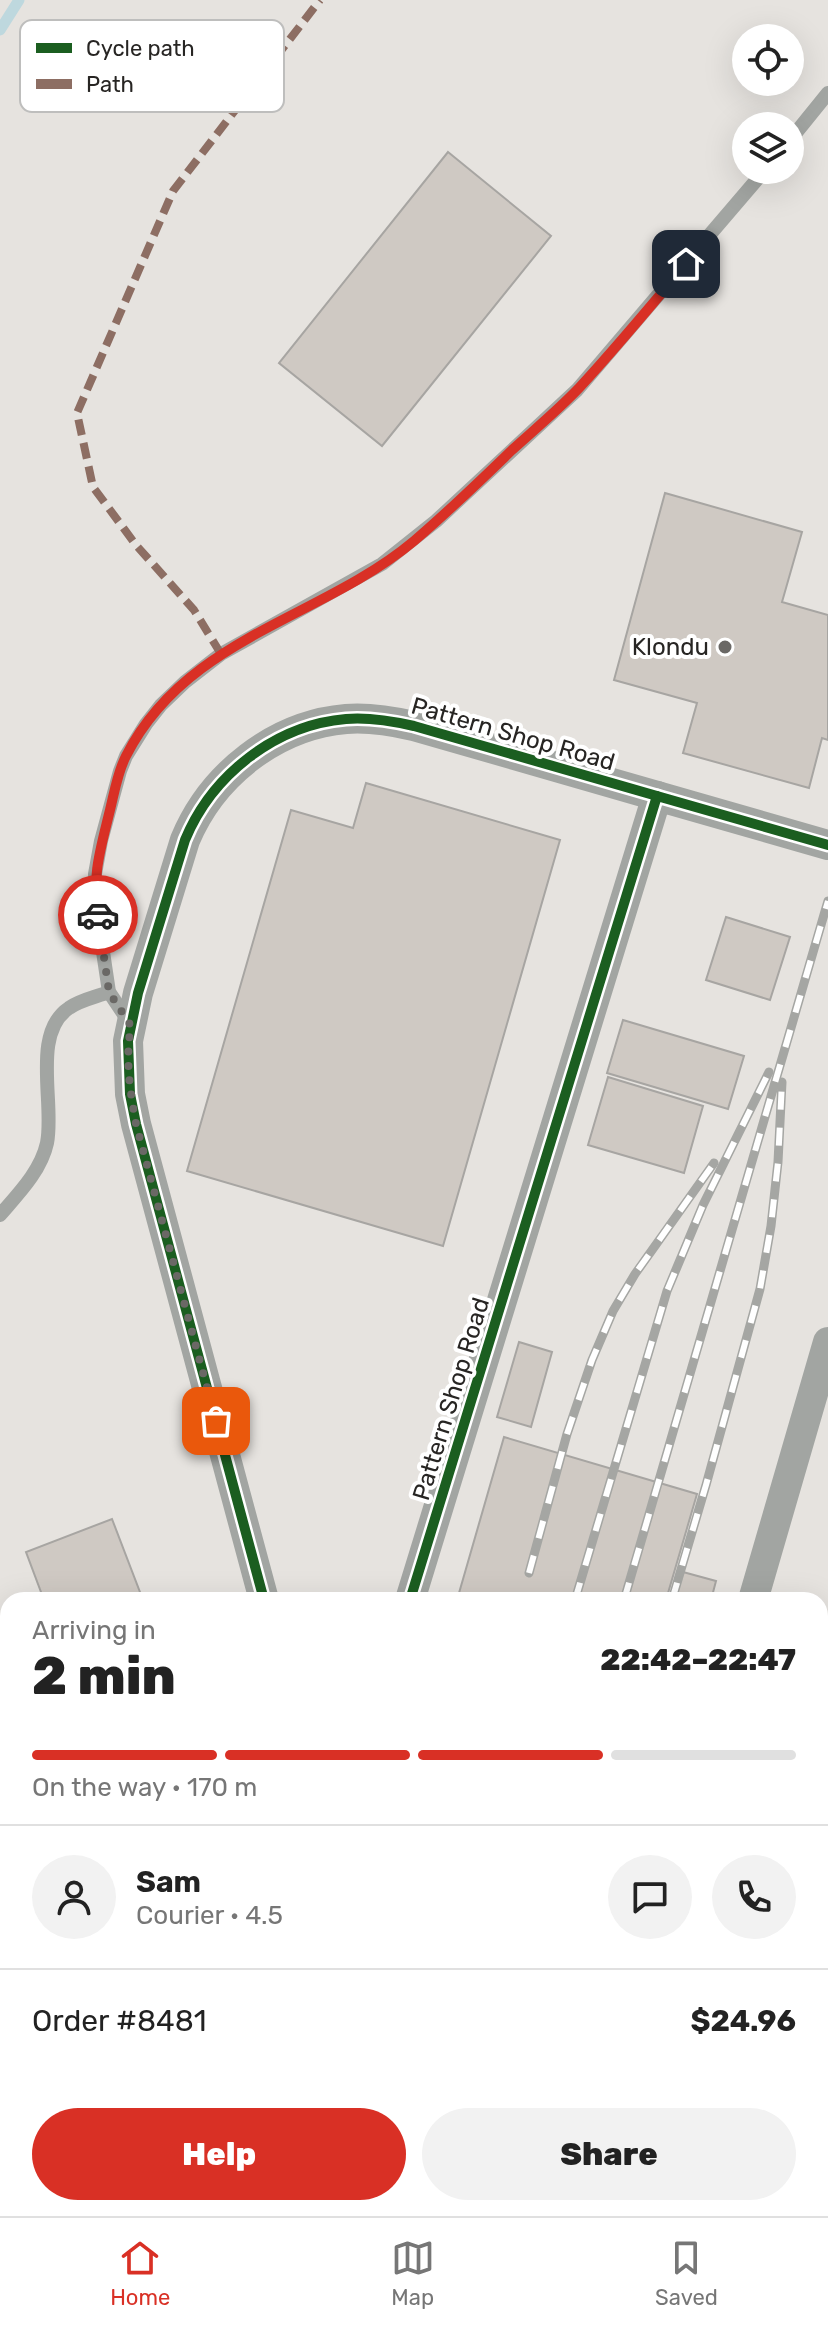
<!DOCTYPE html>
<html lang="en">
<head>
<meta charset="utf-8">
<style>
	:root { --surface:#fff; --page:#f2f2f2; --text:#222; --muted:#767676; --line:#e0e0e0; --accent:#d93025 }
	body { margin:0; font-family:Rubik,sans-serif; background:var(--page); color:var(--text); height:100vh; display:flex; flex-direction:column; font-size:30px; white-space:nowrap }
	* { box-sizing:border-box; margin:0 }
	p { font-size:26px; color:var(--muted) }
	.icon { flex:none; width:44px; height:44px; fill:none; stroke:currentColor; stroke-width:2; stroke-linecap:round; stroke-linejoin:round }
	.map { position:relative; flex:1; overflow:hidden }
	.details { position:absolute; left:0px; top:1592px; width:828px; height:624px; display:flex; flex-direction:column; background:var(--surface); border-radius:24px 24px 0 0; box-shadow:0 8px 32px #0002 }
	.details>* { flex:none }
	.fabs { position:absolute; left:732px; top:24px; display:grid; gap:16px }
	.fabs a { display:grid; place-items:center; width:72px; height:72px; border-radius:50%; background:var(--surface); box-shadow:0 8px 32px #0002; font-size:40px }
	.pin { position:absolute; display:grid; place-items:center; width:68px; height:68px; color:#fff; margin:-34px; border-radius:16px; box-shadow:0 4px 12px #0006 }
	.courier { position:absolute; display:grid; place-items:center; width:80px; height:80px; margin:-40px; border:6px solid #d93025; border-radius:50%; background:#fff; color:#222; box-shadow:0 2px 10px #0007 }
	.summary em { font-style:normal; font-weight:800 }
	.summary div { display:flex; flex-direction:column-reverse }
	.summary { display:flex; align-items:center; justify-content:space-between; height:136px; padding:0 32px }
	h1 { font-size:52px; font-weight:800; line-height:60px }
	.bar { display:grid; grid-template-columns:repeat(4,1fr); gap:12px 8px; align-content:center; height:96px; padding:0 32px }
	.bar i { height:10px; border-radius:6px; background:var(--line) }
	.bar .selected { background:var(--accent) }
	.bar p { grid-column:span 4 }
	.line { display:flex; align-items:center; gap:20px; padding:0 32px; border-top:2px solid var(--line) }
	.line div { flex:1 }
	.round { display:grid; place-items:center; flex:none; width:84px; height:84px; border-radius:42px; background:var(--page) }
	.action { display:flex; gap:16px; margin-top:auto; padding:16px 32px }
	.action a { flex:1; height:92px; border-radius:48px; background:var(--accent); color:#fff; font-size:32px; font-weight:800; line-height:92px; text-align:center }
	.action a+a { background:var(--page); color:var(--text) }
	.menu { display:flex; justify-content:space-around; align-items:center; height:112px; border-top:2px solid var(--line); background:var(--surface); font-size:22px; color:var(--muted) }
	.menu a { display:grid; justify-items:center; gap:4px }
	.menu .selected { color:var(--accent) }
	.map>svg:first-child { display:block }
</style>
</head>
<body>
<div class="map">
<svg width="828" height="2216" viewBox="0 0 828 2216">
	<rect width="100%" height="100%" fill="#e6e3df"/>
	<g fill="none" stroke-linecap="round" stroke-linejoin="round">
		<!-- stream -->
		<path stroke="#bed8de" stroke-width="11" d="M0 30 19 0"/>
	</g>
	<!-- building -->
	<g fill="#cfc9c3" stroke="#a7a5a2" stroke-width="2">
		<path d="M448 152 551 236 382 446 279 363Z"/>
		<path d="M665 493 802 532 782 602 828 615V740L822 738 809 788 683 753 697 703 614 680Z"/>
		<path d="M366 783 560 840 443 1246 187 1171 291 810 353 828Z"/>
		<path d="M726 917 790 937 770 1000 706 980Z"/>
		<path d="M623 1020 744 1056 728 1109 607 1073Z"/>
		<path d="M608 1077 703 1106 684 1173 588 1145Z"/>
		<path d="M519 1342 552 1352 531 1427 497 1417Z"/>
		<path d="M504 1437 697 1494 666 1600H457Z"/>
		<path d="M112 1519 143 1600H44L26 1552Z"/>
		<path d="M683 1572 716 1581 711 1600H675Z"/>
		<path d="M268 2208H418L415 2216H265Z"/>
	</g>
	<g fill="none" stroke-linecap="round" stroke-linejoin="round">
		<!-- service -->
		<g stroke="#a2a5a2" stroke-width="14">
			<path d="M790 140 828 93"/>
			<path d="M129 1022 109 992 96 905 95 874 101 841 120 771 126 756 146 724 161 705 185 682 221 654 382 564 436 521 577 390 765 170"/>
			<path d="M0 1215C18 1194 41 1171 47 1143 55 1104 31 1033 69 1008 80 1000 96 997 109 992"/>
		</g>
		<!-- minor -->
		<g stroke="#a2a5a2" stroke-width="30">
			<path d="M264 1600 136 1124 130 1094 128 1041 138 993 185 840C212 775 275 725 346 719 369 717 392 721 414 726L657 796"/>
			<path d="M410 1600 657 796 828 845"/>
			<path d="M753 1600 828 1342"/>
			<path d="M820 2131 828 2143"/>
		</g>
		<!-- rail casing -->
		<g stroke="#a5a6a3" stroke-width="9">
			<g id="rail">
				<path d="M529 1573 567 1434 592 1360 613 1311 635 1274 714 1163"/>
				<path d="M575 1600 667 1291 703 1205 769 1072"/>
				<path d="M624 1600 828 901"/>
				<path d="M672 1600 706 1485 760 1289 771 1226 778 1162 782 1082"/>
				<path d="M820 1727 828 1709"/>
				<path d="M470 2216 471 2208"/>
				<path d="M495 2216 498 2208"/>
			</g>
		</g>
		<!-- rail -->
		<use href="#rail" stroke="#fff" stroke-width="6" stroke-dasharray="18" stroke-linecap="butt"/>
		<!-- quiet -->
		<g stroke="#8d6e63" stroke-width="8" stroke-dasharray="16 8" stroke-linecap="butt">
			<path d="M221 654 194 610 136 545 93 487 77 413 173 191 320 0"/>
			<path d="M0 2190 8 2205"/>
			<path d="M178 2216 182 2208"/>
		</g>
		<!-- cycleway casing -->
		<g stroke="#fff" stroke-width="15">
			<g id="cycleway">
				<path d="M264 1600 136 1124 130 1094 128 1041 138 993 185 840C212 775 275 725 346 719 369 717 392 721 414 726L657 796"/>
				<path d="M410 1600 657 796 828 845"/>
			</g>
		</g>
		<!-- cycleway -->
		<use href="#cycleway" stroke="#1b5e20" stroke-width="10"/>
	</g>
	<g fill="none" stroke-linecap="round" stroke-linejoin="round">
		<!-- done -->
		<path stroke="#6a6865" stroke-width="8" stroke-dasharray="0 14.4" d="M98 915 109 992 131 1026C125 1059 130 1091 136 1124L216 1421"/>
		<!-- route -->
		<path stroke="#d93025" stroke-width="10" d="M98 915C92 876 100 851 109 814 114 795 117 773 126 756 186 637 321 619 414 541 448 512 480 481 512 450 534 430 558 410 579 388 616 348 651 306 686 264"/>
	</g>
	<!-- markers -->
	<circle fill="#6a6865" stroke="#fff" stroke-width="3" cx="725" cy="647" r="8"/>
	<g text-anchor="middle" dominant-baseline="central" stroke-width="8" stroke-linejoin="round" paint-order="stroke">
		<!-- poi labels -->
		<g font-size="24" fill="#272523" stroke="#fff" text-anchor="end">
			<text x="709" y="647">Klondu</text>
		</g>
		<!-- street labels -->
		<g font-size="24" fill="#272523" stroke="#fff">
			<text transform="translate(513 734) rotate(16)">Pattern Shop Road</text>
			<text transform="translate(451 1399) rotate(-73)">Pattern Shop Road</text>
		</g>
	</g>
	<!-- legend -->
	<rect x="20" y="20" width="264" height="92" rx="12" fill="#fff" stroke="#bebebd" stroke-width="2"/>
	<rect x="36" y="43" width="36" height="10" fill="#1b5e20"/>
	<rect x="36" y="79" width="36" height="10" fill="#8d6e63"/>
	<g font-size="22" fill="#272523">
		<text x="86" y="56">Cycle path</text>
		<text x="86" y="92">Path</text>
	</g>
</svg>
<div class="fabs">
<a><svg class="icon" aria-label="locate" viewBox="0 0 24 24"><circle cx="12" cy="12" r="6"/><path d="M12 2v4M12 18v4M2 12h4M18 12h4"/></svg></a>
<a><svg class="icon" aria-label="layers" viewBox="0 0 24 24"><path d="M12 4l9 5-9 5-9-5zM3 14l9 5 9-5"/></svg></a>
</div>
<div class="pin" style="left:216px;top:1421px;background:#ea580c"><svg class="icon" aria-label="bag" viewBox="0 0 24 24"><path d="M5 8h14l-1 12H6zM9 8a3 3 0 0 1 6 0"/></svg></div>
<div class="pin" style="left:686px;top:264px;background:#1f2937"><svg class="icon" aria-label="home" viewBox="0 0 24 24"><path d="M3 11l9-7 9 7M6 9v11h12V9"/></svg></div>
<div class="courier" style="left:98px;top:915px"><svg class="icon" aria-label="car" viewBox="0 0 24 24"><path d="M5 17H2v-5l4-1 3-4h7l3 4 3 1v5h-3M9 17h6M6 11h13"/><circle cx="7" cy="17" r="2"/><circle cx="17" cy="17" r="2"/></svg></div>
<section class="details">
<div class="summary"><div><h1>2 min</h1><p>Arriving in</p></div><em>22:42–22:47</em></div>
<div class="bar"><i class="selected"></i><i class="selected"></i><i class="selected"></i><i></i><p>On the way · 170 m</p></div>
<div class="line" style="height:144px"><a class="round"><svg class="icon" aria-label="person" viewBox="0 0 24 24"><circle cx="12" cy="8" r="4"/><path d="M4 21q1-7 8-7t8 7"/></svg></a><div><b>Sam</b><p>Courier · 4.5</p></div><a class="round"><svg class="icon" aria-label="chat" viewBox="0 0 24 24"><path d="M4 5h16v11H9l-5 4z"/></svg></a><a class="round"><svg class="icon" aria-label="phone" viewBox="0 0 24 24"><path d="M5 4h4l2 5-3 2q2 4 5 5l2-3 5 2v4C11 20 4 13 5 4z"/></svg></a></div>
<div class="line" style="height:104px"><div>Order #8481</div><b>$24.96</b></div>
<div class="action"><a>Help</a><a>Share</a></div>
</section>
</div>
<nav class="menu">
<a class="selected"><svg class="icon" aria-label="home" viewBox="0 0 24 24"><path d="M3 11l9-7 9 7M6 9v11h12V9"/></svg>Home</a>
<a><svg class="icon" aria-label="map" viewBox="0 0 24 24"><path d="M3 6l6-2 6 2 6-2v14l-6 2-6-2-6 2zM9 4v14M15 6v14"/></svg>Map</a>
<a><svg class="icon" aria-label="saved" viewBox="0 0 24 24"><path d="M7 4h10v16l-5-4-5 4z"/></svg>Saved</a>
</nav>
</body>
</html>
